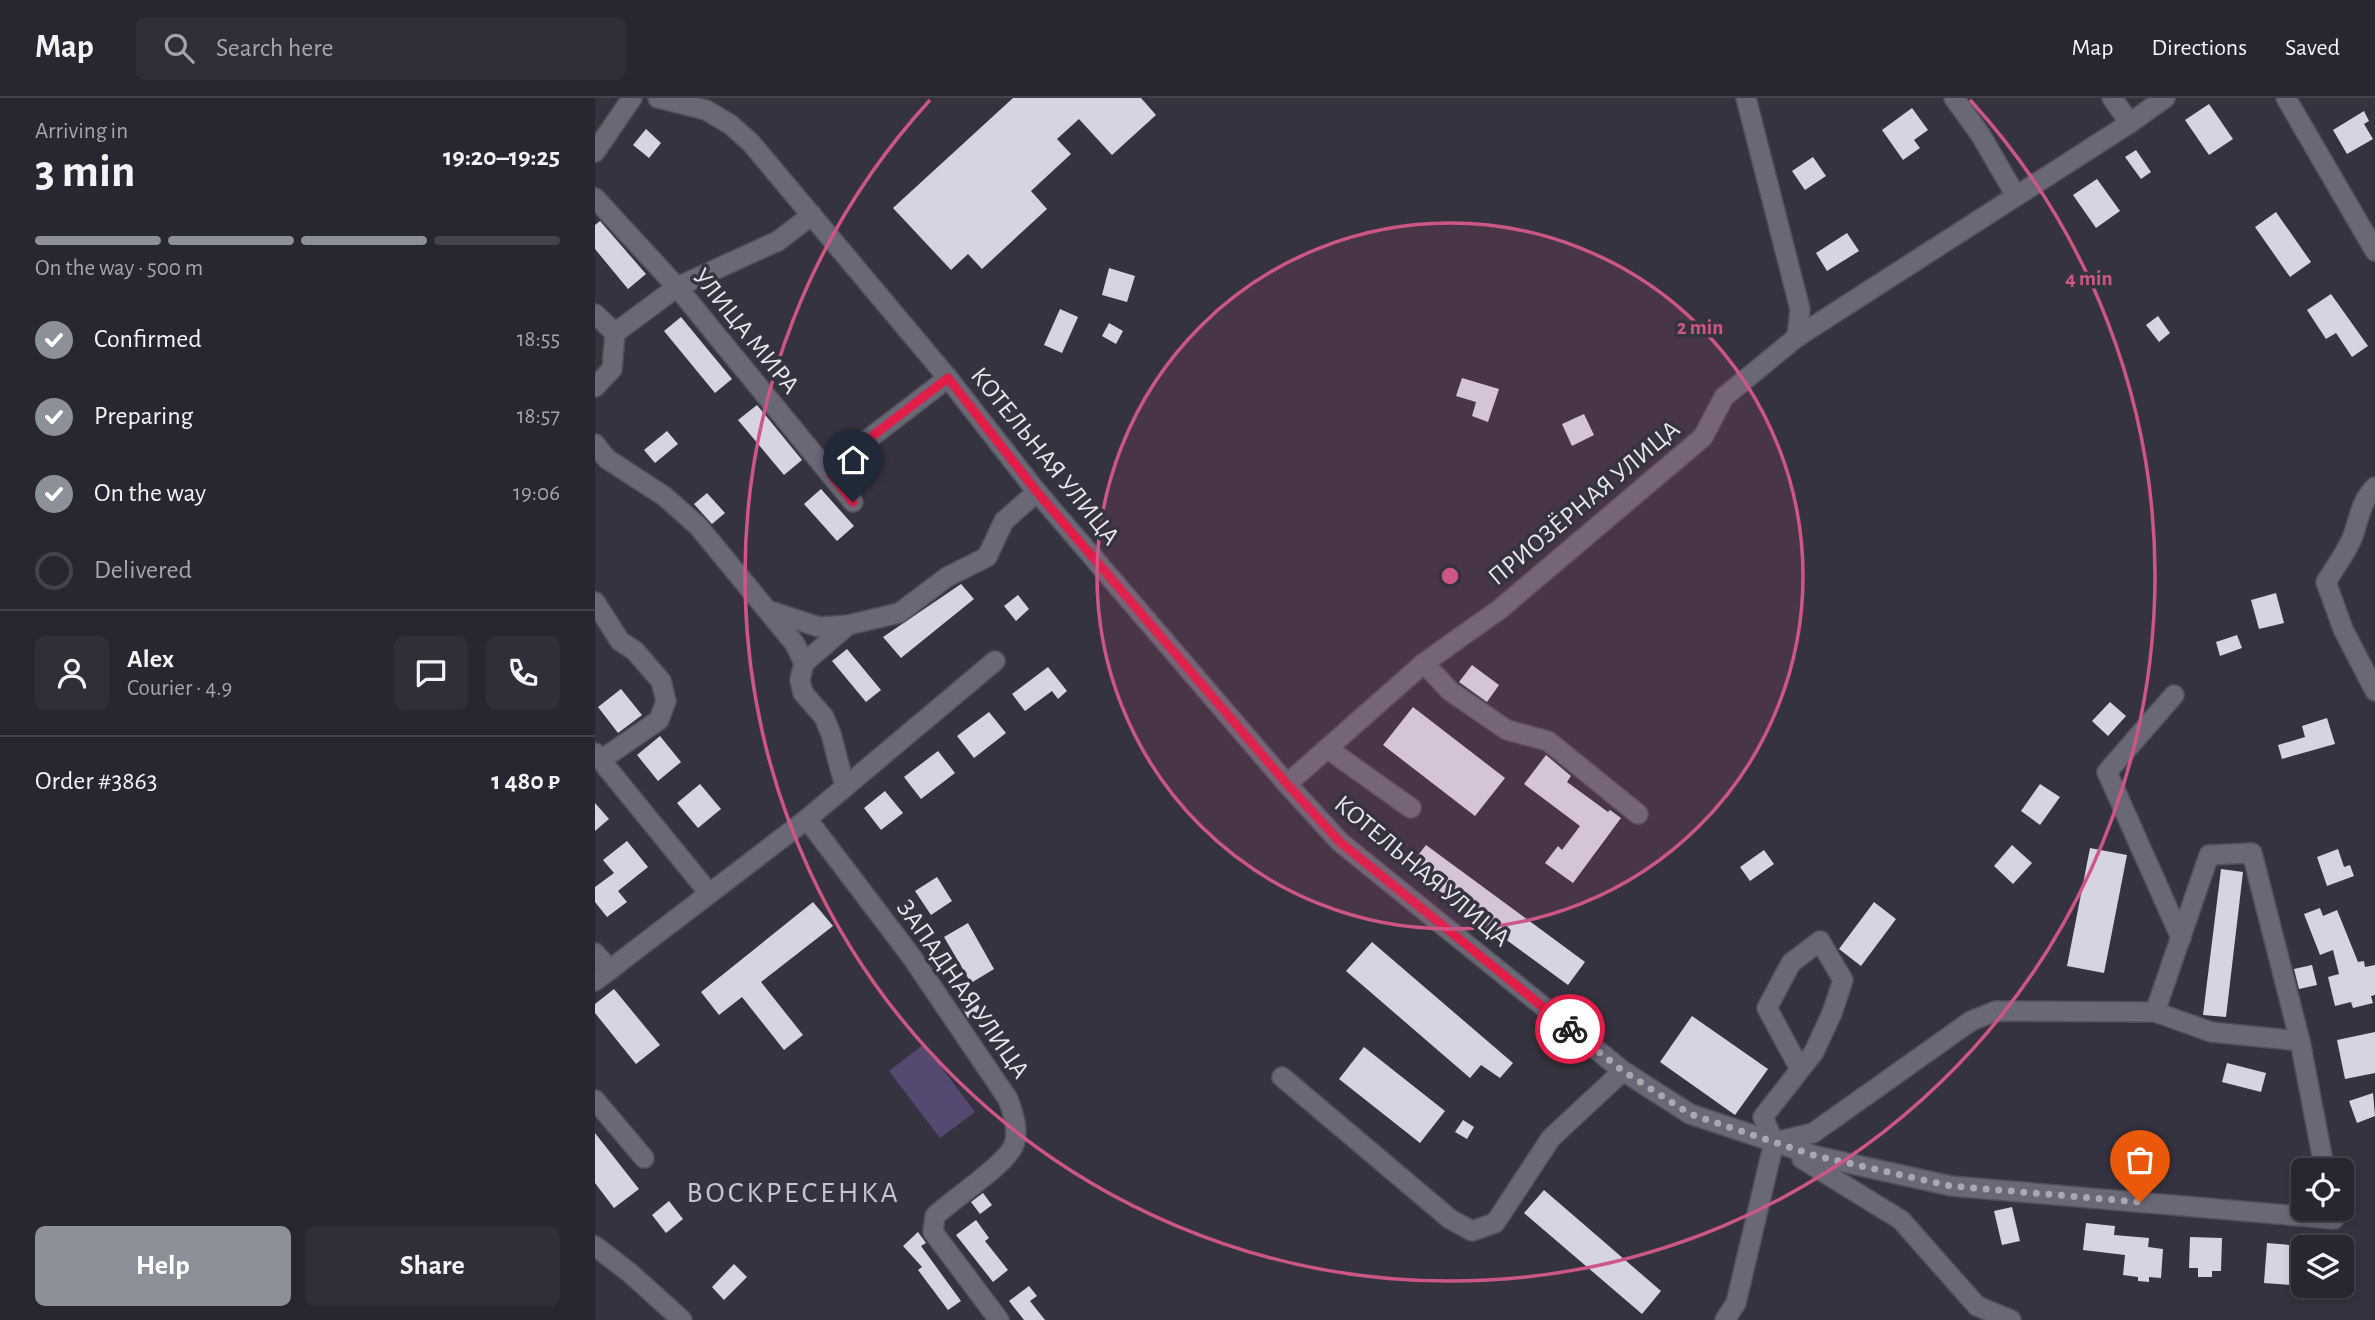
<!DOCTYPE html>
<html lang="en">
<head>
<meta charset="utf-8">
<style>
	:root { --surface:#282630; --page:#302e38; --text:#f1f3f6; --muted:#a5a5ab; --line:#44434c; --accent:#8c9099 }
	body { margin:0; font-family:"Alegreya Sans",sans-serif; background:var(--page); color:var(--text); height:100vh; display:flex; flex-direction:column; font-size:26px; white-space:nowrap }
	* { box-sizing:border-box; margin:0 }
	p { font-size:23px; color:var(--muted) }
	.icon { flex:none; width:38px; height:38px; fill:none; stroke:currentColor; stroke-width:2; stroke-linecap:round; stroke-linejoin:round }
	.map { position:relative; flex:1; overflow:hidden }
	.sheet { display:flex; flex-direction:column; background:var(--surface); width:595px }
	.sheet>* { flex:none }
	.controls { position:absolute; left:1696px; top:1060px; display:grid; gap:14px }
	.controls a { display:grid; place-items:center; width:63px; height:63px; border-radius:10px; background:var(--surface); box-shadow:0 4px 10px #0003,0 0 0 2px var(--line); font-size:35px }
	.pin { position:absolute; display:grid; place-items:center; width:60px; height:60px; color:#fff; margin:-72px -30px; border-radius:50% 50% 50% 0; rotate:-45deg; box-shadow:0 0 7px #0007 }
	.pin .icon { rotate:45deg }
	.courier { position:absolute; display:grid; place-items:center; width:70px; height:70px; margin:-35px; border:5px solid #e11d48; border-radius:50%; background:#fff; color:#222; box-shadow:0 2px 9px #0007 }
	.head em { font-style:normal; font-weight:700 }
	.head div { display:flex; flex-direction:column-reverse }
	.head { display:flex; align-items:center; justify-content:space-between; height:119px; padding:0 35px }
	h1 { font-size:46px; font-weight:700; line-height:52px }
	.bar { display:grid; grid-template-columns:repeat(4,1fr); gap:10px 7px; align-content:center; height:84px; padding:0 35px }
	.bar i { height:9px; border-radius:5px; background:var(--line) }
	.bar .active { background:var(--accent) }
	.bar p { grid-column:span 4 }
	.line { display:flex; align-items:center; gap:18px; padding:0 35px; border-top:2px solid var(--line) }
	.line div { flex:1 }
	.round { display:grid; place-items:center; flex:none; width:74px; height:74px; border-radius:10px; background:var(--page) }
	ol { padding:0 35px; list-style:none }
	li { display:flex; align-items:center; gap:21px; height:77px }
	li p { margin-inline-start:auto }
	li .icon { padding:7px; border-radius:50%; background:var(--accent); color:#fff; stroke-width:4 }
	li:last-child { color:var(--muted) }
	li i { width:38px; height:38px; border:4px solid var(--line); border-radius:50% }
	.action { display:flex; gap:14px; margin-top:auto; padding:14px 35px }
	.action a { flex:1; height:80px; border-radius:10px; background:var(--accent); color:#fff; font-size:28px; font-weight:700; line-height:80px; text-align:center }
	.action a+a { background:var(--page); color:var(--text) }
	header { display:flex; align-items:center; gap:42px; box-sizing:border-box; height:98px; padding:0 35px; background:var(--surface); border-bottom:2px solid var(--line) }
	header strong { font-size:33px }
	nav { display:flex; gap:38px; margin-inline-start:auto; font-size:24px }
	.search { width:490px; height:63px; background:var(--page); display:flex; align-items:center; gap:18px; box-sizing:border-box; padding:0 24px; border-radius:10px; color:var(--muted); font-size:26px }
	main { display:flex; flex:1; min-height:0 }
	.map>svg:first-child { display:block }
</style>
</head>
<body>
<header>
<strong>Map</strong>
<div class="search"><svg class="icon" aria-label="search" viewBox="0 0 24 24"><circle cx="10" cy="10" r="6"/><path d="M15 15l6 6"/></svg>Search here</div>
<nav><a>Map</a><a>Directions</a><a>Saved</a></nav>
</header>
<main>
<section class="sheet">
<div class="head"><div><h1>3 min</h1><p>Arriving in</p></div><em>19:20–19:25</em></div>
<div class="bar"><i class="active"></i><i class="active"></i><i class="active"></i><i></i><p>On the way · 500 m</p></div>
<ol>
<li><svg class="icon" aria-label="check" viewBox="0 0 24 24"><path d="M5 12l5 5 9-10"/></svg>Confirmed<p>18:55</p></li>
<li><svg class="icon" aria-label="check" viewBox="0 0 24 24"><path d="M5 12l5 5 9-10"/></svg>Preparing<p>18:57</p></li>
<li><svg class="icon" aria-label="check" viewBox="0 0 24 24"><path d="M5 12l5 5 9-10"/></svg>On the way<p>19:06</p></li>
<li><i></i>Delivered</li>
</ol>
<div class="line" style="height:126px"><a class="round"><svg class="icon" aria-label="person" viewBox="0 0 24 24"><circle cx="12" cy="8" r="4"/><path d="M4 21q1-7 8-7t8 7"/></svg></a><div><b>Alex</b><p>Courier · 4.9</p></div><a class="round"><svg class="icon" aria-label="chat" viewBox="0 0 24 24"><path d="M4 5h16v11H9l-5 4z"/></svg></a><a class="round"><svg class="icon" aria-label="phone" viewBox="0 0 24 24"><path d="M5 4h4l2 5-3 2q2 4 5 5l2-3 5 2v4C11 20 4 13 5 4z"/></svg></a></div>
<div class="line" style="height:91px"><div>Order #3863</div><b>1 480 ₽</b></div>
<div class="action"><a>Help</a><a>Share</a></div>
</section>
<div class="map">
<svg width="1780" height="1222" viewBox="0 0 1780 1222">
	<rect width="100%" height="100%" fill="#363340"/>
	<!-- green -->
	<path fill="#554972" d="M329 946 380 1014 345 1040 294 973Z"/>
	<!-- building -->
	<g fill="#d6d3e3">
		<path d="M418 0H546L561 17 517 57 484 21 462 41 476 56 436 93 452 111 387 171 373 156 356 172 298 110Z"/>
		<path d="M1614 6 1638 41 1614 57 1590 22Z"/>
		<path d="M1317 10 1333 32 1319 42 1325 50 1308 62 1287 32Z"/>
		<path d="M1769 13 1774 23 1769 26 1778 41 1752 56 1738 32Z"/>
		<path d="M51 31 66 45 54 60 38 47Z"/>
		<path d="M1541 52 1556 74 1546 81 1530 59Z"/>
		<path d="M1218 59 1231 78 1210 92 1197 73Z"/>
		<path d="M1502 81 1525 113 1501 130 1478 97Z"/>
		<path d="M1681 114 1716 164 1695 179 1660 129Z"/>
		<path d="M5 123 51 176 33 191 0 151V127Z"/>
		<path d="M1252 135 1264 153 1232 173 1221 155Z"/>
		<path d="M514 170 540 178 532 204 507 197Z"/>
		<path d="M1736 196 1773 248 1757 259 1741 235 1731 241 1712 212Z"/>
		<path d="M465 211 483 219 467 255 449 247Z"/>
		<path d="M1563 218 1575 235 1564 244 1551 227Z"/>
		<path d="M86 219 137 281 120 295 69 233Z"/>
		<path d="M514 225 528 233 521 246 507 238Z"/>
		<path d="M867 280 904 291 893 324 877 318 881 304 861 298Z"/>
		<path d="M162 307 207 362 189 377 143 322Z"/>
		<path d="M989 316 999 337 977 348 967 326Z"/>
		<path d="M72 333 83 346 60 365 49 352Z"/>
		<path d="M226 391 259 428 242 443 209 406Z"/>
		<path d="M112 395 130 415 117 426 99 406Z"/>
		<path d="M366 486 379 501 306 560 288 539Z"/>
		<path d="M1681 495 1689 525 1664 531 1656 502Z"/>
		<path d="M423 497 434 511 421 523 409 508Z"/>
		<path d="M1642 537 1647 550 1625 558 1621 544Z"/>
		<path d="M252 551 286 592 271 604 237 563Z"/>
		<path d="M877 567 904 587 892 604 864 584Z"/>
		<path d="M453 569 472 593 463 601 457 593 430 613 417 596Z"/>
		<path d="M26 591 47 617 23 635 3 609Z"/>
		<path d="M1515 604 1531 618 1513 638 1497 623Z"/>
		<path d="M818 609 910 680 880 718 788 647Z"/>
		<path d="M394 614 411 635 379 660 362 638Z"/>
		<path d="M1732 620 1740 646 1687 661 1683 647 1710 639 1707 628Z"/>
		<path d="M65 638 86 664 63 683 42 657Z"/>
		<path d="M343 653 360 675 326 701 309 679Z"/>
		<path d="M951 657 976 678 972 684 1013 714 1015 712 1026 720 978 785 950 765 963 748 967 752 985 728 929 686Z"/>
		<path d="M105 686 126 711 103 730 82 705Z"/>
		<path d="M1445 686 1465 699 1445 727 1426 713Z"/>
		<path d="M290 693 308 715 286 732 269 710Z"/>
		<path d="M0 705 14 721 0 733Z"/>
		<path d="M32 743 53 769 23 793 32 804 12 819 0 804V789L19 775 8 762Z"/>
		<path d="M831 747 990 864 973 887 813 770Z"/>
		<path d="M1417 747 1437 765 1418 786 1399 768Z"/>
		<path d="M1495 750 1532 757 1509 875 1472 868Z"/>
		<path d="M1743 751 1749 769 1755 767 1759 778 1732 788 1722 759Z"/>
		<path d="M1169 752 1179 766 1155 783 1145 769Z"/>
		<path d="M1626 771 1648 774 1631 919 1608 917Z"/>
		<path d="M342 779 357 803 336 817 320 793Z"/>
		<path d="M218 804 238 828 166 884 208 937 189 952 147 899 124 917 106 894Z"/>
		<path d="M1279 804 1301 821 1266 868 1244 851Z"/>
		<path d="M1725 810 1728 818 1742 812 1763 864 1769 863 1770 869 1780 867V897L1776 898 1778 905 1758 910 1756 904 1740 908 1733 879 1744 876 1738 852 1725 857 1709 816Z"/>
		<path d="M373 825 399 871 376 885 349 839Z"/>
		<path d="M777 844 918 965 905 980 886 967 875 980 751 873Z"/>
		<path d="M1717 867 1722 887 1704 891 1699 871Z"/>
		<path d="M19 891 65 947 41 966 0 915V906Z"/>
		<path d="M381 902 386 913 373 920 367 909Z"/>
		<path d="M1097 918 1173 971 1140 1017 1065 964Z"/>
		<path d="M1780 934V975L1750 981 1742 942Z"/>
		<path d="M769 949 850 1013 825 1045 744 981Z"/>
		<path d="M1632 965 1671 975 1666 994 1627 984Z"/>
		<path d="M1778 995 1780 1018 1762 1025 1754 1003Z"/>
		<path d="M868 1022 879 1029 872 1041 860 1034Z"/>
		<path d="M0 1035 44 1091 19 1110 0 1085Z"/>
		<path d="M949 1092 1066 1193 1047 1216 929 1115Z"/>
		<path d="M388 1095 397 1107 385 1116 376 1104Z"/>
		<path d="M74 1103 88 1121 71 1135 57 1117Z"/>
		<path d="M1417 1109 1425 1143 1407 1147 1399 1113Z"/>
		<path d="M381 1122 394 1140 390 1143 413 1172 398 1184 361 1137Z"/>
		<path d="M1491 1125 1520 1128 1519 1137 1554 1140 1553 1149 1568 1151 1566 1180 1554 1179V1184L1543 1183V1179L1528 1177 1530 1157 1488 1152Z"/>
		<path d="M323 1134 331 1145 326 1148 366 1203 353 1212 323 1172 327 1169 308 1148Z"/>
		<path d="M1595 1139 1627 1140 1626 1173H1617V1179H1603V1170H1594Z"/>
		<path d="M1672 1145 1706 1148 1708 1180 1697 1179 1696 1187 1669 1185Z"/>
		<path d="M139 1166 152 1179 129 1202 117 1189Z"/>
		<path d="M434 1188 442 1198 435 1203 450 1222H429L414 1203Z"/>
	</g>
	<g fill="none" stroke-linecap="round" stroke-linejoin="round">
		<!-- minor casing -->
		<g stroke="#524f5a" stroke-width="22">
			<g id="minor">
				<path d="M63 0 111 12 136 27 156 45 353 280 442 394 692 686 745 744 1028 973 1095 1016 1221 1058 1356 1088 1739 1121 1737 1111"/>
				<path d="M1151 0 1205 211 1202 239"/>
				<path d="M1359 0 1385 36 1421 98"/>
				<path d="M1517 0 1535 25"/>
				<path d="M1691 0 1780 153"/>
				<path d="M0 54 37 0"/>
				<path d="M0 100 82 189 258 404"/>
				<path d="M0 216 20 235 82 189 183 143 217 117"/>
				<path d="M0 289 17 271 20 235"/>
				<path d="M0 346 12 361 69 398 103 428 172 512 224 529 253 527 304 515 352 479 392 459 409 423 442 394"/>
				<path d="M236 377 250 359 353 280"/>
				<path d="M1780 389C1766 404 1765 417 1759 435 1754 451 1740 469 1731 484L1748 531 1780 593"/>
				<path d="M0 504 25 543 40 553 66 583 71 603 64 622 6 662"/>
				<path d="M172 512 200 546 209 565 205 582 208 595 229 619 236 636 250 689"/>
				<path d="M209 565 253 527"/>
				<path d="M829 565 855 593 912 632 953 643 1043 716"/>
				<path d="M1579 597 1512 674 1586 840"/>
				<path d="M733 651 816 710"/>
				<path d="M0 655 114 795"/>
				<path d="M692 686 829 565 905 511 1108 339 1129 299 1202 239 1535 25 1570 0"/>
				<path d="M212 721 316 858 413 1001C418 1015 425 1034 418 1049 407 1069 359 1100 340 1118L338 1134 404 1222"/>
				<path d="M0 855 15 872"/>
				<path d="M0 883 212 721 400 563"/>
				<path d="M1560 914 1614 757 1657 755 1705 943"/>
				<path d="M687 979 855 1121 877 1133 900 1125 956 1040 1028 973"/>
				<path d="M0 1002 49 1060"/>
				<path d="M1180 1044 1218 1035 1376 923 1401 913 1560 914 1616 934 1705 943 1730 1073"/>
				<path d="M1207 1061 1306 1122 1382 1208 1416 1222"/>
				<path d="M0 1148 35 1175 87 1222"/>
				<path d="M1130 1222 1141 1205 1179 1044 1168 1019 1219 954 1237 915 1248 882 1225 843 1196 865 1172 910 1205 971"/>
			</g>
		</g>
		<!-- minor -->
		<use href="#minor" stroke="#6a6776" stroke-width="19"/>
	</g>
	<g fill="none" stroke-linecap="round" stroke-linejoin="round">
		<!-- done -->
		<path stroke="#a9a7b1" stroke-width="7" stroke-dasharray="0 12.6" d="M975 931 1028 973 1095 1016 1221 1058 1356 1088 1545 1104"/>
		<!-- route -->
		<path stroke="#e11d48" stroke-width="9" d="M258 404 236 377 250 359 353 280 442 394 692 686 745 744 975 931"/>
	</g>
	<!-- distance rings -->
	<circle cx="855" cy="478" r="353" fill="#cd5687" fill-opacity=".12"/>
	<g fill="none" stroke="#cd5687" stroke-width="3.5">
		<circle cx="855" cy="478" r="353"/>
		<path d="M1375 2A705 705 0 1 1 335 2"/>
	</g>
	<g text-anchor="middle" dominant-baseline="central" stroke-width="7" stroke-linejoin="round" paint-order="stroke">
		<!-- street labels -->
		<g font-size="26" fill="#e7e5ee" stroke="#363340">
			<text transform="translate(151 233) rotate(51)">УЛИЦА МИРА</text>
			<text transform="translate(450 358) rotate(51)">КОТЕЛЬНАЯ УЛИЦА</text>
			<text transform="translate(989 405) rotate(-40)">ПРИОЗЁРНАЯ УЛИЦА</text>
			<text transform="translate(827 773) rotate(40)">КОТЕЛЬНАЯ УЛИЦА</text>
			<text transform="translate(368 891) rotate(55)">ЗАПАДНАЯ УЛИЦА</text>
		</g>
		<!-- quarter labels -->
		<g font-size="30" letter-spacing="2" fill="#c7c3d4" stroke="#363340">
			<text x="198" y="1095">ВОСКРЕСЕНКА</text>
		</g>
	</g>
	<circle cx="855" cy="478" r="10" fill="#cd5687" stroke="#363340" stroke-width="3.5"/>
	<g font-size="21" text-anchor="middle" font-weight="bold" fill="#cd5687" stroke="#363340" stroke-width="7" stroke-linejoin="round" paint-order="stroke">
		<text x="1494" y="187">4 min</text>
		<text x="1105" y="236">2 min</text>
	</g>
</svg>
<div class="controls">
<a><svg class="icon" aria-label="locate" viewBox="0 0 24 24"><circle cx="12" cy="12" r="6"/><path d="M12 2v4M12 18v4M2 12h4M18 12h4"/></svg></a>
<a><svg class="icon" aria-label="layers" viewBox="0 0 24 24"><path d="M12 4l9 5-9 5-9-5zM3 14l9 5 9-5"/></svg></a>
</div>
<div class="pin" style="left:1545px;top:1104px;background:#ea580c"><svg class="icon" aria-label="bag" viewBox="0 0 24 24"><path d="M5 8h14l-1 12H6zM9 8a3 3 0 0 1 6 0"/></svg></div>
<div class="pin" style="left:258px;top:404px;background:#1f2937"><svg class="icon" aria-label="home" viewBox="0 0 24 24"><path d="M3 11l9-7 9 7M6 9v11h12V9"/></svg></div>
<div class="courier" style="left:975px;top:931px"><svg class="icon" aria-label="bike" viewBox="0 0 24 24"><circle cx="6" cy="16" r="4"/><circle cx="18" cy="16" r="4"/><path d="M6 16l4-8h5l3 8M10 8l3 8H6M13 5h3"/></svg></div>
</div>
</main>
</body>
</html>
